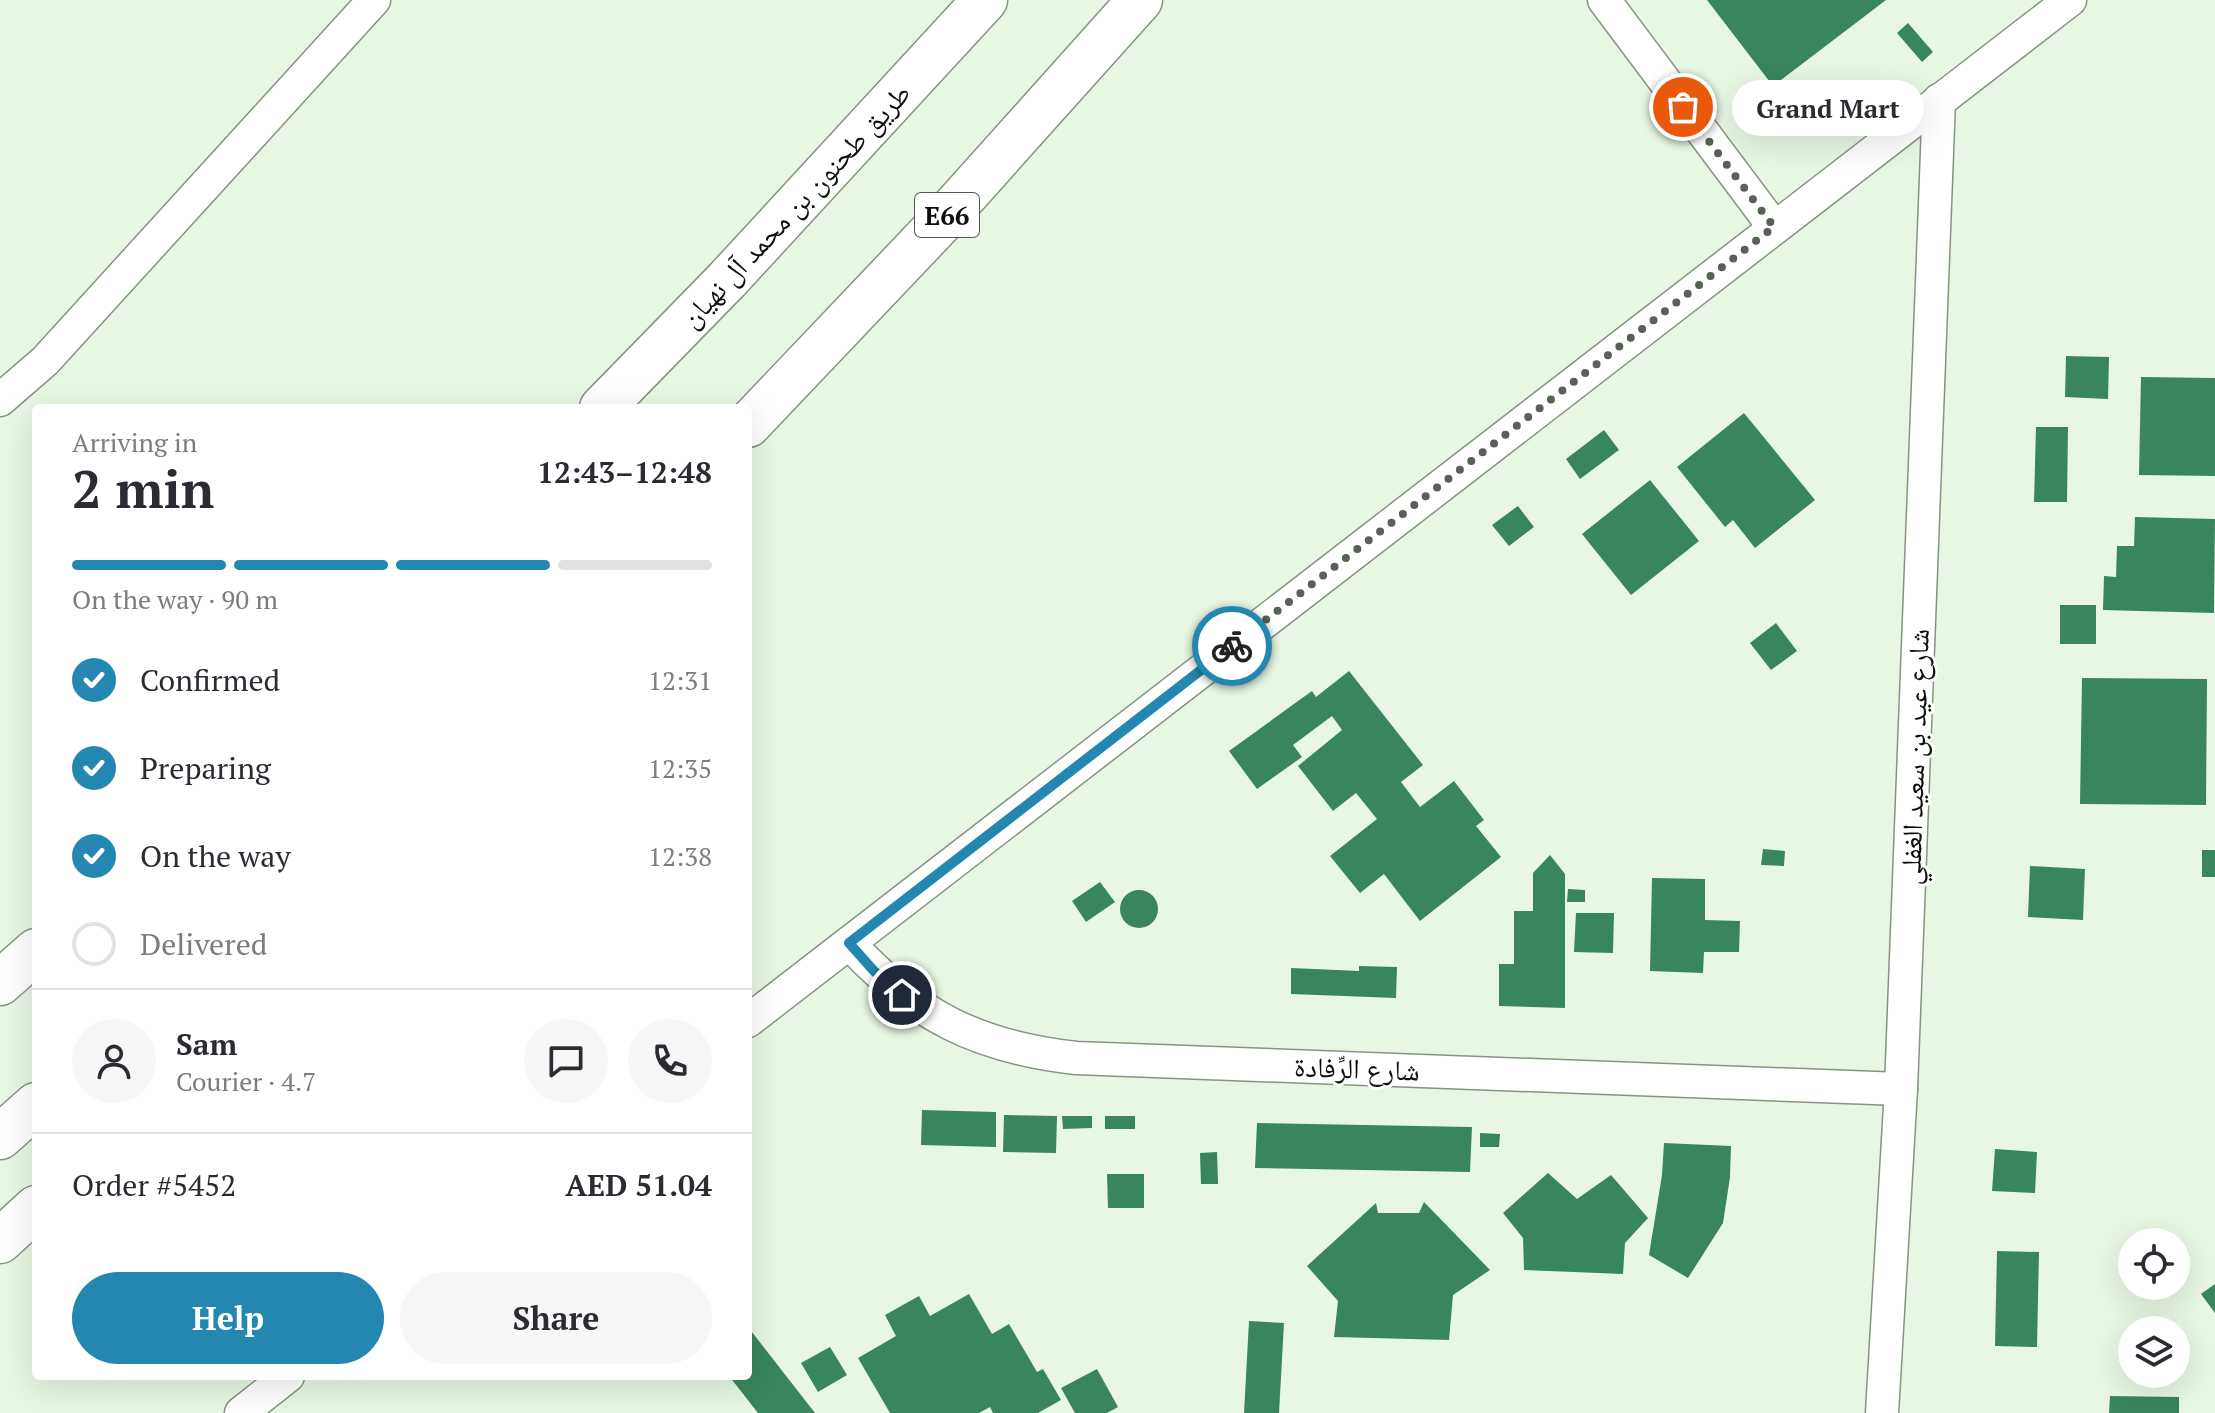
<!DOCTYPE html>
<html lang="en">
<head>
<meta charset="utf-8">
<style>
	:root { --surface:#fff; --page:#f7f7f7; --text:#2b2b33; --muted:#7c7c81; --line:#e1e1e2; --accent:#2387b1 }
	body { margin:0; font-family:"PT Serif","Noto Naskh Arabic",serif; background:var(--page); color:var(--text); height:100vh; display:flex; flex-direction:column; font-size:30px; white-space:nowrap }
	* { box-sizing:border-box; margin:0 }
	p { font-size:26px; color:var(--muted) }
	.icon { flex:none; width:44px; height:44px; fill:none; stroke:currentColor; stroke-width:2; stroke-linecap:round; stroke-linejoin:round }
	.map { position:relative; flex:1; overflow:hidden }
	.side { position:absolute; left:32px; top:404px; width:720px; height:976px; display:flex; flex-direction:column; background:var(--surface); border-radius:8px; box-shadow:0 8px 32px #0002 }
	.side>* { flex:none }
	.controls { position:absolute; left:2118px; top:1228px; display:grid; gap:16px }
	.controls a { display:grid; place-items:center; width:72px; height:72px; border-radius:50%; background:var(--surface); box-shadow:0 8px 32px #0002; font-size:40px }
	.pin { position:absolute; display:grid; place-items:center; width:68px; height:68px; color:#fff; margin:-34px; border:4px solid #fff; border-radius:50%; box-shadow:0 2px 8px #0007 }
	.courier { position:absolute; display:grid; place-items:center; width:80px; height:80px; margin:-40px; border:6px solid #2387b1; border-radius:50%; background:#fff; color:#222; box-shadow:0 2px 10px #0007 }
	.bubble { position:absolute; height:56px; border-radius:28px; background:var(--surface); box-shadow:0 8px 32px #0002; font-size:26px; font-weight:700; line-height:56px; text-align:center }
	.head em { font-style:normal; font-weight:700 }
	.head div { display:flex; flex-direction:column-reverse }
	.head { display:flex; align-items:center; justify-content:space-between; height:136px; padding:0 40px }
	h1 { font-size:52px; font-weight:700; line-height:60px }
	.bar { display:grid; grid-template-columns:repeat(4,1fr); gap:12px 8px; align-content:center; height:96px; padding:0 40px }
	.bar i { height:10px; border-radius:6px; background:var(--line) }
	.bar .selected { background:var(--accent) }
	.bar p { grid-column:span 4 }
	.line { display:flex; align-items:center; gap:20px; padding:0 40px; border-top:2px solid var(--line) }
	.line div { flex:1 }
	.round { display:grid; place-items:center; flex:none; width:84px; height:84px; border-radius:42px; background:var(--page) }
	ol { padding:0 40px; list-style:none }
	li { display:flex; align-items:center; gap:24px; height:88px }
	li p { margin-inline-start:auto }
	li .icon { padding:8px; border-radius:50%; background:var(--accent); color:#fff; stroke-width:4 }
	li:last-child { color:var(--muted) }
	li i { width:44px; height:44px; border:4px solid var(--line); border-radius:50% }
	.primary-button { display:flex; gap:16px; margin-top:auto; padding:16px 40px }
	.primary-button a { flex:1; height:92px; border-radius:48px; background:var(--accent); color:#fff; font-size:32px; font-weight:700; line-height:92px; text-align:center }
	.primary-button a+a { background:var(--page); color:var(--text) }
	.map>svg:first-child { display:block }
</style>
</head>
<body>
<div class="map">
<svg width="2215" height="1413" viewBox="0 0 2215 1413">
	<rect width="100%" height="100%" fill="#e8f7e4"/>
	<!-- building -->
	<g fill="#39855d">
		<path d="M1707 0H1886L1773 86Z"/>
		<path d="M1908 23 1933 52 1922 62 1897 33Z"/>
		<path d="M2066 356 2109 357 2108 399 2065 397Z"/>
		<path d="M2141 377 2215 378V476L2139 475Z"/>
		<path d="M1744 413 1815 500 1755 548 1733 520 1725 527 1677 467Z"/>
		<path d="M2036 427H2068L2067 502H2034Z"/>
		<path d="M1604 430 1619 450 1580 479 1566 459Z"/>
		<path d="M1650 480 1699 541 1631 595 1582 534Z"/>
		<path d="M1518 506 1534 527 1509 546 1492 525Z"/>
		<path d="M2135 517 2215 519 2214 613 2103 610 2104 576 2116 577 2117 546H2134Z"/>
		<rect x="2060" y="605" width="36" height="39"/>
		<path d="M1776 623 1797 651 1771 670 1750 643Z"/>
		<path d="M1349 671 1423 765 1401 782 1420 807 1454 781 1484 820 1476 826 1501 857 1420 921 1384 874 1360 893 1330 856 1377 819 1356 793 1333 811 1298 766 1342 730 1332 716 1293 745 1302 757 1257 789 1229 751 1312 691 1316 697Z"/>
		<path d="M2082 678 2207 679 2206 805 2080 804Z"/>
		<path d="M1763 849 1785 851 1784 866 1761 865Z"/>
		<rect x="2202" y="850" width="13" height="27"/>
		<path d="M1550 855 1565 874V1008L1499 1006V964H1514V911H1533V873Z"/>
		<path d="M2030 866 2085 869 2083 920 2028 917Z"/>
		<path d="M1652 878 1705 879V920L1740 921 1739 952H1704L1703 973 1650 971Z"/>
		<path d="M1100 882 1115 902 1086 922 1072 901Z"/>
		<path d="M1568 889 1585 890V902H1567Z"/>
		<circle cx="1139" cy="909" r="19"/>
		<path d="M1576 913H1614L1613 953 1574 952Z"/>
		<path d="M1359 966 1397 967 1396 998 1291 994V968L1359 971Z"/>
		<path d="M922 1110 996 1112V1147L921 1145Z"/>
		<path d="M1004 1115 1057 1116 1056 1153 1003 1152Z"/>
		<path d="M1062 1116H1092V1128L1063 1129Z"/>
		<rect x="1105" y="1116" width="30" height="13"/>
		<path d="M1257 1123 1472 1127 1470 1172 1255 1168Z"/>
		<path d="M1480 1133 1500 1134 1499 1147H1480Z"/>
		<path d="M1664 1143 1731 1146 1730 1177 1723 1223 1688 1278 1649 1255 1662 1175Z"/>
		<path d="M1995 1149 2037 1152 2035 1193 1992 1191Z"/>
		<path d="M1217 1152 1218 1184H1201L1200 1153Z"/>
		<path d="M1548 1173 1577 1199 1611 1175 1648 1218 1625 1243 1623 1274 1524 1270 1523 1238 1503 1213Z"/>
		<path d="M1107 1174H1144V1208H1108Z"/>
		<path d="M1424 1202 1490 1270 1453 1295 1449 1340 1334 1337 1338 1301 1307 1266 1376 1203 1378 1213H1419Z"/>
		<path d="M1997 1251 2039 1252 2037 1347 1995 1346Z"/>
		<path d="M2215 1284V1313L2201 1294Z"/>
		<path d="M969 1294 992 1334 1009 1324 1037 1372 1043 1369 1061 1400 1038 1413H993L990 1407 979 1413H890L858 1358 896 1336 885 1315 919 1296 930 1316Z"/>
		<path d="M1249 1321 1284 1323 1279 1413H1244Z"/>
		<path d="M748 1327 815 1413H758L729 1376H748Z"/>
		<path d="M830 1347 847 1375 818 1392 801 1363Z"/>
		<path d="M1097 1369 1118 1407 1107 1413H1075L1061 1388Z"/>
		<path d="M2110 1396 2179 1397V1413H2109Z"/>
	</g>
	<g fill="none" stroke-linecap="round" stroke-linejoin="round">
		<!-- street casing -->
		<g stroke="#869483" stroke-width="35">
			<g id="street">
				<path d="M1604 0 1774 227"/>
				<path d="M0 400 45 361 374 0"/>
				<path d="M849 943C916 1016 977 1047 1076 1058L1901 1089"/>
				<path d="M748 1021 2070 0"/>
				<path d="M241 1413 288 1376"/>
				<path d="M1882 1413 1901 1089 1939 100"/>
			</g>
		</g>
		<!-- highway casing -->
		<g stroke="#869483" stroke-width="47">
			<g id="highway">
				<path d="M602 408 727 280 985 0"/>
				<path d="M748 425 942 221 1140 0"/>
				<path d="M0 983 36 951"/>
				<path d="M0 1137 36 1105"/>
				<path d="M0 1241 36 1208"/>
			</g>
		</g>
		<!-- street -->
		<use href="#street" stroke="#fff" stroke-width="32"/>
		<!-- highway -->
		<use href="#highway" stroke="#fff" stroke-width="44"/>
	</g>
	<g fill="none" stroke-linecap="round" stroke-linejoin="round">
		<!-- done -->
		<path stroke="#586156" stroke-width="8" stroke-dasharray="0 14.4" d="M1232 646 1774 227 1683 107"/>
		<!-- route -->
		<path stroke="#2387b1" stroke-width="10" d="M902 995 874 971 849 943 1232 646"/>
	</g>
	<g text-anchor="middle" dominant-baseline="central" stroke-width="6" stroke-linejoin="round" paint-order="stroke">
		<!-- shield labels -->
		<rect fill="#fff" stroke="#545854" stroke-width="2" x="915" y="193" width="64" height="44" rx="6"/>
		<g font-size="26" font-weight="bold" fill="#0b100a">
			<text x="947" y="215">E66</text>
		</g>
		<!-- street labels -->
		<g font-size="28" fill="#0b100a" stroke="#fff">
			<text transform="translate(795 205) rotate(-47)">طريق طحنون بن محمد آل نهيان</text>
			<text transform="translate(1914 757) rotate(-88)">شارع عيد بن سعيد الغفلي</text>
			<text transform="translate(1357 1068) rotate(2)">شارع الرِّفادة</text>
		</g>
	</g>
</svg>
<div class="controls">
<a><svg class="icon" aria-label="locate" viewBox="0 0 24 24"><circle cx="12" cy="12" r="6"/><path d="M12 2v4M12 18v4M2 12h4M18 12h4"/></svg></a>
<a><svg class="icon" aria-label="layers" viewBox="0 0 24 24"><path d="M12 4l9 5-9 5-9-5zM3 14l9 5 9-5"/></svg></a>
</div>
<div class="pin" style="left:1683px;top:107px;background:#ea580c"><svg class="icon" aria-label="bag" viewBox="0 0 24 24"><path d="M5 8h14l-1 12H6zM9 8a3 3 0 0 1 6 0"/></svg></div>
<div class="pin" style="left:902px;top:995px;background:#1f2937"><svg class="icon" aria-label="home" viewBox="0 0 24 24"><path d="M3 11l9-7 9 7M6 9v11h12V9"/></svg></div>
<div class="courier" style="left:1232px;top:646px"><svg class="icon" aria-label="bike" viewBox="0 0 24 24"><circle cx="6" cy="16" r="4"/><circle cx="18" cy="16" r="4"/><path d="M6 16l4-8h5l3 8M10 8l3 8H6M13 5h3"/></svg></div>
<div class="bubble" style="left:1732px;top:80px;width:192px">Grand Mart</div>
<section class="side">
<div class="head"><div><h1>2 min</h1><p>Arriving in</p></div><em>12:43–12:48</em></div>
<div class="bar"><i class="selected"></i><i class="selected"></i><i class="selected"></i><i></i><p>On the way · 90 m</p></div>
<ol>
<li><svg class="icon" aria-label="check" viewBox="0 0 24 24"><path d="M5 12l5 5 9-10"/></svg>Confirmed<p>12:31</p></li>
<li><svg class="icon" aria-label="check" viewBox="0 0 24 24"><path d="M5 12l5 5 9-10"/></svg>Preparing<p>12:35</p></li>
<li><svg class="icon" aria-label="check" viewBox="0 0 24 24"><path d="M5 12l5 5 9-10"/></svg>On the way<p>12:38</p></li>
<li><i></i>Delivered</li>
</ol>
<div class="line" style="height:144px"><a class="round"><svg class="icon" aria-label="person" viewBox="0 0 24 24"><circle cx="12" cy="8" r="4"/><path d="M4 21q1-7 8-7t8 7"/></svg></a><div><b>Sam</b><p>Courier · 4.7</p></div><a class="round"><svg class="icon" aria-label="chat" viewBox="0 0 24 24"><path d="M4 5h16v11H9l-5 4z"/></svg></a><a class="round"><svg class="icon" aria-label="phone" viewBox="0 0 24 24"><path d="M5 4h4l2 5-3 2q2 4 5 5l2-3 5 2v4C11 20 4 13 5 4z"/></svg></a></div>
<div class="line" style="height:104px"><div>Order #5452</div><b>AED 51.04</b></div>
<div class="primary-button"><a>Help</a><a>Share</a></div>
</section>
</div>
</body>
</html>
